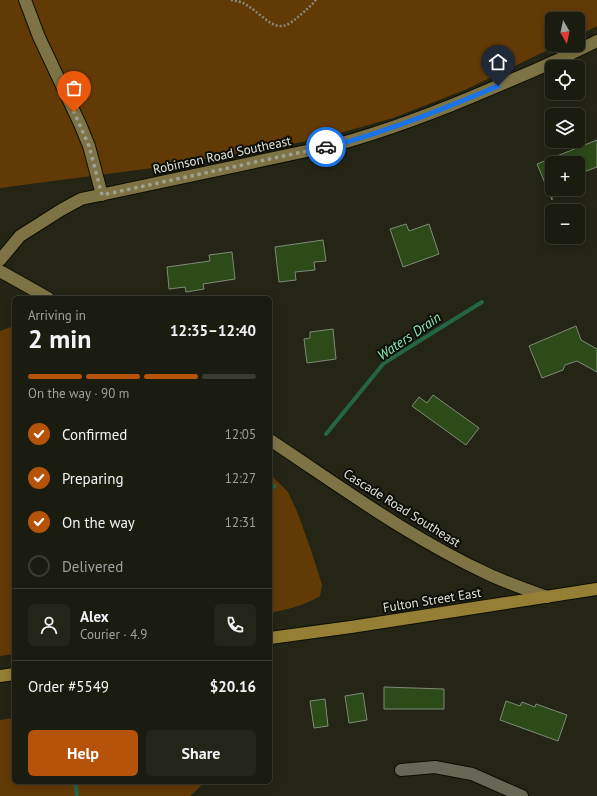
<!DOCTYPE html>
<html lang="en">
<head>
<meta charset="utf-8">
<style>
	:root { --surface:#1b1c10; --page:#242519; --text:#f1f3f6; --muted:#a0a19f; --line:#393a30; --accent:#b45309 }
	body { margin:0; font-family:"PT Sans",sans-serif; background:var(--page); color:var(--text); height:100vh; display:flex; flex-direction:column; font-size:15px; white-space:nowrap }
	* { box-sizing:border-box; margin:0 }
	p { font-size:13px; color:var(--muted) }
	.icon { flex:none; width:22px; height:22px; fill:none; stroke:currentColor; stroke-width:2; stroke-linecap:round; stroke-linejoin:round }
	.map { position:relative; flex:1; overflow:hidden }
	.side { position:absolute; left:12px; top:296px; width:260px; height:488px; display:flex; flex-direction:column; background:var(--surface); border-radius:6px; box-shadow:0 2px 10px #0003,0 0 0 1px var(--line) }
	.side>* { flex:none }
	.needle { width:26px; rotate:171deg }
	.controls { position:absolute; left:545px; top:12px; display:grid; gap:8px }
	.controls a { display:grid; place-items:center; width:40px; height:40px; border-radius:6px; background:var(--surface); box-shadow:0 2px 10px #0003,0 0 0 1px var(--line); font-size:20px }
	.pin { position:absolute; display:grid; place-items:center; width:34px; height:34px; color:#fff; margin:-41px -17px; border-radius:50% 50% 50% 0; rotate:-45deg; box-shadow:0 0 4px #0007 }
	.pin .icon { rotate:45deg }
	.courier { position:absolute; display:grid; place-items:center; width:40px; height:40px; margin:-20px; border:3px solid #1a73e8; border-radius:50%; background:#fff; color:#222; box-shadow:0 1px 5px #0007 }
	.overview em { font-style:normal; font-weight:800 }
	.overview div { display:flex; flex-direction:column-reverse }
	.overview { display:flex; align-items:center; justify-content:space-between; height:68px; padding:0 16px }
	h1 { font-size:26px; font-weight:800; line-height:30px }
	.bar { display:grid; grid-template-columns:repeat(4,1fr); gap:6px 4px; align-content:center; height:48px; padding:0 16px }
	.bar i { height:5px; border-radius:3px; background:var(--line) }
	.bar .active { background:var(--accent) }
	.bar p { grid-column:span 4 }
	.line { display:flex; align-items:center; gap:10px; padding:0 16px; border-top:1px solid var(--line) }
	.line div { flex:1 }
	.round { display:grid; place-items:center; flex:none; width:42px; height:42px; border-radius:6px; background:var(--page) }
	ol { padding:0 16px; list-style:none }
	li { display:flex; align-items:center; gap:12px; height:44px }
	li p { margin-inline-start:auto }
	li .icon { padding:4px; border-radius:50%; background:var(--accent); color:#fff; stroke-width:4 }
	li:last-child { color:var(--muted) }
	li i { width:22px; height:22px; border:2px solid var(--line); border-radius:50% }
	.action { display:flex; gap:8px; margin-top:auto; padding:8px 16px }
	.action a { flex:1; height:46px; border-radius:6px; background:var(--accent); color:#fff; font-size:16px; font-weight:800; line-height:46px; text-align:center }
	.action a+a { background:var(--page); color:var(--text) }
	.map>svg:first-child { display:block }
</style>
</head>
<body>
<div class="map">
<svg width="597" height="796" viewBox="0 0 597 796">
	<rect width="100%" height="100%" fill="#242515"/>
	<!-- green -->
	<g fill="#623a06">
		<path d="M0 0H597V26L578 36V19H552V45H558L467 89 393 118 319 139 160 167 0 188Z"/>
		<path d="M14 326V654L0 656V331Z"/>
		<path d="M270 474 288 492 298 514 312 553 322 585 320 596C303 606 289 609 270 613Z"/>
		<path d="M14 718V782H205L190 796H0V720Z"/>
	</g>
	<g fill="none" stroke-linecap="round" stroke-linejoin="round">
		<!-- stream -->
		<g stroke="#236544" stroke-width="4">
			<path d="M326 434 384 363 482 302"/>
			<path d="M270 489 275 486"/>
			<path d="M75 782 77 796"/>
		</g>
	</g>
	<!-- building -->
	<g fill="#2c4b18" stroke="#7f8a79">
		<path d="M597 140V167L578 174V163H552V200L537 164Z"/>
		<path d="M406 224 409 231 429 224 439 254 403 267 390 229Z"/>
		<path d="M323 240 326 261 314 262 315 270 295 272 296 280 279 282 275 247Z"/>
		<path d="M232 252 235 279 203 284 204 289 186 292 185 287 169 289 167 267 210 261 209 255Z"/>
		<path d="M576 326 581 340 597 349V372L577 361 565 365 563 370 542 378 529 346Z"/>
		<path d="M333 329 336 359 307 363 304 339 310 338V332Z"/>
		<path d="M433 395 479 428 466 445 412 406 419 397 427 403Z"/>
		<path d="M384 687 444 689V709H384Z"/>
		<path d="M363 693 367 720 349 723 345 696Z"/>
		<path d="M325 699 328 726 314 728 310 701Z"/>
		<path d="M506 701 520 706 522 702 535 707 536 704 567 715 558 741 500 720Z"/>
	</g>
	<g fill="none" stroke-linecap="round" stroke-linejoin="round">
		<!-- street casing -->
		<g stroke="#0d0e02" stroke-width="14">
			<path id="street" d="M401 770 435 767 472 774 522 796"/>
		</g>
		<!-- secondary casing -->
		<g stroke="#0d0e02" stroke-width="14">
			<g id="secondary">
				<path d="M25 0 39 37 80 124 89 146 102 195"/>
				<path d="M0 260 20 236 61 210 81 199 335 145C390 130 442 110 495 87 529 73 563 58 597 41"/>
				<path d="M0 271 48 298"/>
				<path d="M270 440C341 487 410 538 488 574 507 583 527 590 547 597"/>
			</g>
		</g>
		<!-- primary casing -->
		<g stroke="#0d0e02" stroke-width="14">
			<g id="primary">
				<path d="M270 638 351 627 597 589"/>
				<path d="M0 676 14 674"/>
			</g>
		</g>
		<!-- path -->
		<path stroke="#88897d" stroke-width="2.5" stroke-dasharray="2 2" stroke-linecap="butt" d="M231 0C237 1 243 2 248 6 257 11 269 25 279 26 287 27 293 21 298 17 305 11 311 6 316 0"/>
		<!-- street -->
		<use href="#street" stroke="#666855" stroke-width="12"/>
		<!-- secondary -->
		<use href="#secondary" stroke="#7d7345" stroke-width="12"/>
		<!-- primary -->
		<use href="#primary" stroke="#947f35" stroke-width="12"/>
	</g>
	<g fill="none" stroke-linecap="round" stroke-linejoin="round">
		<!-- done -->
		<path stroke="#9fa094" stroke-width="4" stroke-dasharray="0 7.2" d="M74 112 89 146 102 195 326 147"/>
		<!-- route -->
		<path stroke="#1a73e8" stroke-width="5" d="M326 147C349 142 371 135 393 127 429 115 464 100 498 86"/>
	</g>
	<g text-anchor="middle" dominant-baseline="central" stroke-width="4" stroke-linejoin="round" paint-order="stroke">
		<!-- street labels -->
		<g font-size="13" fill="#e1e2d8" stroke="#0d0e07">
			<text transform="translate(222 155) rotate(-12)">Robinson Road Southeast</text>
			<text transform="translate(402 508) rotate(32)">Cascade Road Southeast</text>
			<text transform="translate(432 600) rotate(-9)">Fulton Street East</text>
		</g>
		<!-- water labels -->
		<g font-size="14" font-style="italic" fill="#8deab6" stroke="#0d0e07">
			<text transform="translate(409 336) rotate(-34)">Waters Drain</text>
		</g>
	</g>
</svg>
<div class="controls">
<a><svg class="needle" viewBox="-14 -14 28 28"><path d="M0-13l5 13h-10z" fill="#e53935"/><path d="M0 13l5-13h-10z" fill="#a0a19f"/></svg></a>
<a><svg class="icon" aria-label="locate" viewBox="0 0 24 24"><circle cx="12" cy="12" r="6"/><path d="M12 2v4M12 18v4M2 12h4M18 12h4"/></svg></a>
<a><svg class="icon" aria-label="layers" viewBox="0 0 24 24"><path d="M12 4l9 5-9 5-9-5zM3 14l9 5 9-5"/></svg></a>
<a>+</a>
<a>−</a>
</div>
<div class="pin" style="left:74px;top:112px;background:#ea580c"><svg class="icon" aria-label="bag" viewBox="0 0 24 24"><path d="M5 8h14l-1 12H6zM9 8a3 3 0 0 1 6 0"/></svg></div>
<div class="pin" style="left:498px;top:86px;background:#1f2937"><svg class="icon" aria-label="home" viewBox="0 0 24 24"><path d="M3 11l9-7 9 7M6 9v11h12V9"/></svg></div>
<div class="courier" style="left:326px;top:147px"><svg class="icon" aria-label="car" viewBox="0 0 24 24"><path d="M5 17H2v-5l4-1 3-4h7l3 4 3 1v5h-3M9 17h6M6 11h13"/><circle cx="7" cy="17" r="2"/><circle cx="17" cy="17" r="2"/></svg></div>
<section class="side">
<div class="overview"><div><h1>2 min</h1><p>Arriving in</p></div><em>12:35–12:40</em></div>
<div class="bar"><i class="active"></i><i class="active"></i><i class="active"></i><i></i><p>On the way · 90 m</p></div>
<ol>
<li><svg class="icon" aria-label="check" viewBox="0 0 24 24"><path d="M5 12l5 5 9-10"/></svg>Confirmed<p>12:05</p></li>
<li><svg class="icon" aria-label="check" viewBox="0 0 24 24"><path d="M5 12l5 5 9-10"/></svg>Preparing<p>12:27</p></li>
<li><svg class="icon" aria-label="check" viewBox="0 0 24 24"><path d="M5 12l5 5 9-10"/></svg>On the way<p>12:31</p></li>
<li><i></i>Delivered</li>
</ol>
<div class="line" style="height:72px"><a class="round"><svg class="icon" aria-label="person" viewBox="0 0 24 24"><circle cx="12" cy="8" r="4"/><path d="M4 21q1-7 8-7t8 7"/></svg></a><div><b>Alex</b><p>Courier · 4.9</p></div><a class="round"><svg class="icon" aria-label="phone" viewBox="0 0 24 24"><path d="M5 4h4l2 5-3 2q2 4 5 5l2-3 5 2v4C11 20 4 13 5 4z"/></svg></a></div>
<div class="line" style="height:52px"><div>Order #5549</div><b>$20.16</b></div>
<div class="action"><a>Help</a><a>Share</a></div>
</section>
</div>
</body>
</html>
